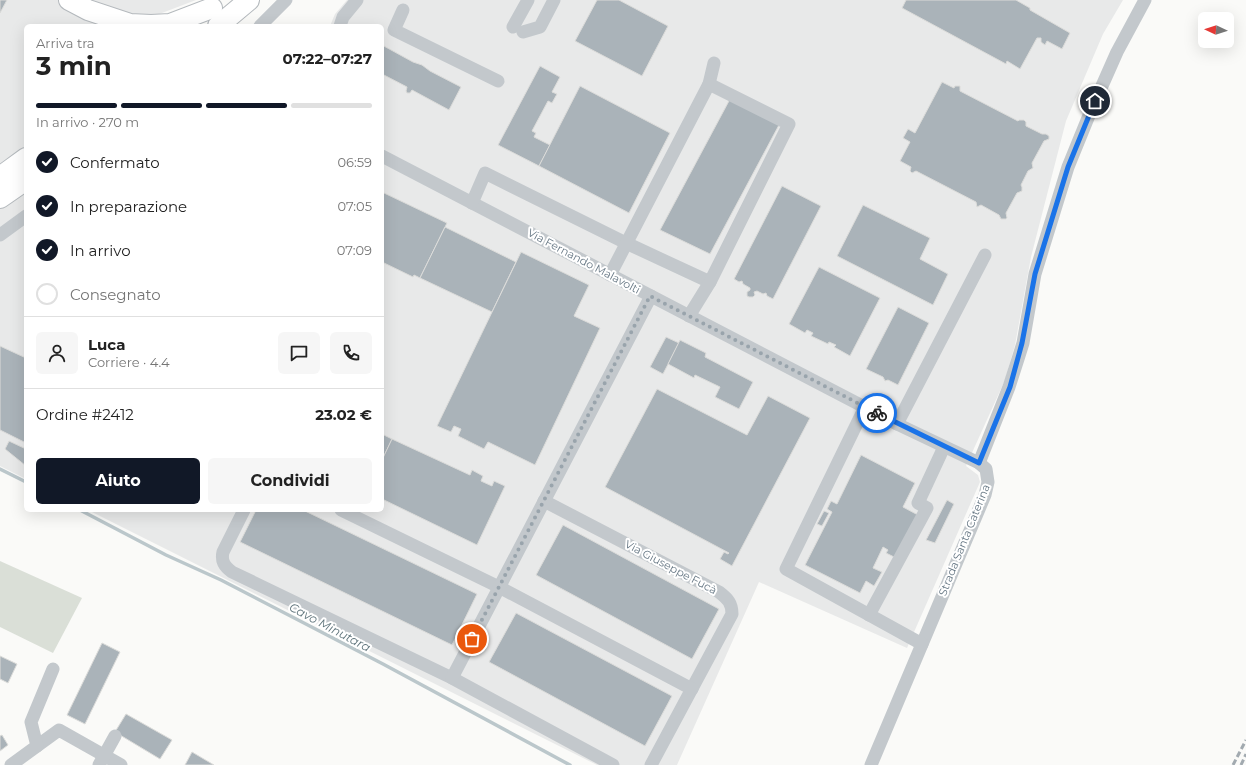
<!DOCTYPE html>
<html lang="it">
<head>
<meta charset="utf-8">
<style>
	:root { --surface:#fff; --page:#f6f6f6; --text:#222; --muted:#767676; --line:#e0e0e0; --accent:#111827 }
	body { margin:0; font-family:Montserrat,sans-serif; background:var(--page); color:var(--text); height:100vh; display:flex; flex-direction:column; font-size:15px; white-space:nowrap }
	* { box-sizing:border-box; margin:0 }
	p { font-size:13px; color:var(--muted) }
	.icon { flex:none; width:22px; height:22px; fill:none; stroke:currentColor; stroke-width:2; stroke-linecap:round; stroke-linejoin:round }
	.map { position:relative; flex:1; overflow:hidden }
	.side { position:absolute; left:24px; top:24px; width:360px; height:488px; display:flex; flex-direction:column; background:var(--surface); border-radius:6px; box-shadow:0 4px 16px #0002 }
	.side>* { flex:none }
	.needle { width:26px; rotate:274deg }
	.tools { position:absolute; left:1198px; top:12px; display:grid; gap:8px }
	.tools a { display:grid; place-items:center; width:36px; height:36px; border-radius:6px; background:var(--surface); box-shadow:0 4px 16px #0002; font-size:20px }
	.pin { position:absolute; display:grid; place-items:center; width:34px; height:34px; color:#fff; margin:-17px; border:2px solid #fff; border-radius:50%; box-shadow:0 1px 4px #0007 }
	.courier { position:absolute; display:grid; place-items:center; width:40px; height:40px; margin:-20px; border:3px solid #1a73e8; border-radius:50%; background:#fff; color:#222; box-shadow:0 1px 5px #0007 }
	.overview em { font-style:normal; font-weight:700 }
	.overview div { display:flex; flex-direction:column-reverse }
	.overview { display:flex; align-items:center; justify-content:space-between; height:68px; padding:0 12px }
	h1 { font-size:26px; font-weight:700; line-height:30px }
	.bar { display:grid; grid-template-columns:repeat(4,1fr); gap:6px 4px; align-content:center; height:48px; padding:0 12px }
	.bar i { height:5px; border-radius:3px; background:var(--line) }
	.bar .selected { background:var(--accent) }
	.bar p { grid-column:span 4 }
	.line { display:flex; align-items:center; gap:10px; padding:0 12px; border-top:1px solid var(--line) }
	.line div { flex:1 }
	.round { display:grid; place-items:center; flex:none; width:42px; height:42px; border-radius:6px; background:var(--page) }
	ol { padding:0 12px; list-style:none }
	li { display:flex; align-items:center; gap:12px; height:44px }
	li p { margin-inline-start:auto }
	li .icon { padding:4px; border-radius:50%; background:var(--accent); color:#fff; stroke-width:4 }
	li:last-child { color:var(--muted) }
	li i { width:22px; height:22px; border:2px solid var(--line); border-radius:50% }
	.primary-button { display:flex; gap:8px; margin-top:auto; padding:8px 12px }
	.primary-button a { flex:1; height:46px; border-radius:6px; background:var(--accent); color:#fff; font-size:16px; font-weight:700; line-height:46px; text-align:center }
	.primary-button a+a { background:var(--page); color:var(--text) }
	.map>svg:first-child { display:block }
</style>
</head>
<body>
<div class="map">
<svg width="1246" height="765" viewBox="0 0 1246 765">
	<rect width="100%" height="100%" fill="#fafaf8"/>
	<!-- built -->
	<g fill="#e8e9e9">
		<path d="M0 0H196L154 16 127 14 104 26H26V148L0 167Z"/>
		<path d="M347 0H1123L1103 34 1066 121 1031 257 1015 345 1005 380 966 466 978 475 980 482 907 648 759 582 677 765H597L88 510H382V26H330L335 14Z"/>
		<path d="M26 190V479L0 466V209Z"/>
	</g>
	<!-- green -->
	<path fill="#dadfd7" d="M0 561 82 598 53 653 0 627Z"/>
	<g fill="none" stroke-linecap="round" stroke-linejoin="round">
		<!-- stream -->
		<g stroke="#bbc7cb" stroke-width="3.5">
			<path d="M0 469 26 482"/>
			<path d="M80 510 166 555 221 580 383 664 570 765"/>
		</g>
	</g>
	<!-- building -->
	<g fill="#aab3b9" stroke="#dcdcda">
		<path d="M0 0H7L0 13Z"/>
		<path d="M597 0H619L668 26 642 76 575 41Z"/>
		<path d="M906 0H1016L1030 8V10L1070 33 1062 49 1047 41 1045 45 1041 42V38H1037L1020 69 1007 61 1006 64 902 8Z"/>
		<path d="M382 45 413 62 422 65 430 71 461 87 449 110 412 90 410 93H407L406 91 407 87 382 74Z"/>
		<path d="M540 66 560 77 552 92 557 94 552 103 548 101 532 131 536 133 534 137 550 145 539 166 498 145Z"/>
		<path d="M942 82 954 88 955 86H960V91L1018 121 1019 120H1024L1026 122V126L1042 134H1046L1049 136V139L1044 141 1032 163 1033 168 1028 171 1021 185 1022 187V191L1017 193 1006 213 1007 218 1006 219H1001L999 215 981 205 977 207 976 202 916 171 912 173 910 171 911 167 900 161 910 142 903 138 908 129 915 133Z"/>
		<path d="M580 86 670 133 629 213 539 166Z"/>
		<path d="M730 99 779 125 710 254 660 230Z"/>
		<path d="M782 186 821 206 773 299 767 296 766 293 763 294 757 291 754 292 755 295 753 297H749L747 296V292L750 290V288L743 284 742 281 739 282 734 279Z"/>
		<path d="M382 192 447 223 420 278 414 275 413 277 382 262Z"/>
		<path d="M863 205 930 238 920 259 948 274 933 305 837 256Z"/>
		<path d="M445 227 516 262 492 312 420 278Z"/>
		<path d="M521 252 589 285 574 316 600 328 535 465 488 442 484 449 458 436 461 429 454 426 451 432 437 426Z"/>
		<path d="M819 267 880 298 850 356 834 347 836 345 829 342 828 344 811 336 813 333 807 330 805 333 789 324Z"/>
		<path d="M898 307 929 323 898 385 888 380 885 381 883 377 866 369Z"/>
		<path d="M666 337 679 343 663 374 650 367Z"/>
		<path d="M680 340 706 353 705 357 753 382 739 409 715 397 720 387 695 375 694 378 668 364Z"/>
		<path d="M0 346 26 358V443L0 430Z"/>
		<path d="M657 389 747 435 768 396 810 418 732 566 720 559 724 552 728 554 729 553 605 487Z"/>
		<path d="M382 434 392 439 382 460Z"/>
		<path d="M392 439 470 475 472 470 483 476 481 481 492 486 494 481 505 486 477 545 382 499V460Z"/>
		<path d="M9 441 26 449V466L5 449Z"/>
		<path d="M861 455 915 483 903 507 918 515 896 558 886 553 888 550 883 547 873 568 882 572 874 586 866 581 860 593 805 565 832 512 827 509 831 501 837 504Z"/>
		<path d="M947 500 954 504 935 543 926 540Z"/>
		<path d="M256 510H303L477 594 452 645 240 542Z"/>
		<path d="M824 511 829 513 822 526 817 524Z"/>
		<path d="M563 525 719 609 692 659 536 575Z"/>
		<path d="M516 613 672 696 645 746 489 662Z"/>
		<path d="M102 643 120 652 85 724 67 715Z"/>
		<path d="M0 656 17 664 8 683 0 679Z"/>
		<path d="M126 714 172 740 160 759 115 732Z"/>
		<path d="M2 735 8 745 0 751V736Z"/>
		<path d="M192 752 214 765H185Z"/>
	</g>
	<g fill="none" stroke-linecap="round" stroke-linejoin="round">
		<!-- highway casing -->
		<g stroke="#b4b9bd" stroke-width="22">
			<g id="highway">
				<path d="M69 0 88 10 130 24 151 25 170 24 212 8"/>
				<path d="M218 26 249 0"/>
				<path d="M0 177 26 158"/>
				<path d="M0 198 26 180"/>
			</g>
		</g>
		<!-- minor -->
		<g stroke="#c3c8cc" stroke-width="13">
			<path d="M403 10 394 30 498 81"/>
			<path d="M260 26 286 0"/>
			<path d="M340 26 343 17 357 0"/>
			<path d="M513 27 528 0"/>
			<path d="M523 32 540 27 554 0"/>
			<path d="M382 156 897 424 979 463 986 469 988 482 985 495 871 765"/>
			<path d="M472 203 485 173 626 243 710 282"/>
			<path d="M0 235 26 216"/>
			<path d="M610 275 709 84 714 63"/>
			<path d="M689 316 710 282 789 124 709 84"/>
			<path d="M865 407 786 569 922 644"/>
			<path d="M897 424 985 255"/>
			<path d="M979 463 1009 387 1018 359 1023 343 1035 274 1068 167 1090 113 1117 52 1145 0"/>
			<path d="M544 501 719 592C728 599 732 603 732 614L651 765"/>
			<path d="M244 510 223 552C221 561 224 566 232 572L452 678 613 765"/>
			<path d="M341 510 499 587 692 689"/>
			<path d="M869 615 927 508 918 503 944 447"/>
			<path d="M452 678 651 296"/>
			<path d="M37 746 59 730 121 765"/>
			<path d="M11 765 37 746 31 722 53 669"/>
			<path d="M99 765 115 736"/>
		</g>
		<!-- highway -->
		<use href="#highway" stroke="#fff" stroke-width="20"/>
		<!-- rail -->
		<g stroke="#a2aab0" stroke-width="3" stroke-dasharray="6 3" stroke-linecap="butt">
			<path d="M1233 765 1246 740"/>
			<path d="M1241 765 1246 754"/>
		</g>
	</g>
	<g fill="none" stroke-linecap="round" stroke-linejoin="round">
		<!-- done -->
		<path stroke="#99a4ac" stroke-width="4" stroke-dasharray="0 7.2" d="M472 639 650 296 877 413"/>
		<!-- route -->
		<path stroke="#1a73e8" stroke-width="5" d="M877 413 979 463 1010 387 1022 343 1035 274 1068 167 1095 101"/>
	</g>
	<g text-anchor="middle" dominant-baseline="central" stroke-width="4" stroke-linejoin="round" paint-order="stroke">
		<!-- street labels -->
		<g font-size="11" fill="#657683" stroke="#fff">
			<text transform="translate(584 261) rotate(28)">Via Fernando Malavolti</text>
			<text transform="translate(964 540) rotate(-68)">Strada Santa Caterina</text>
			<text transform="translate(671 567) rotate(28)">Via Giuseppe Fucà</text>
		</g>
		<!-- water labels -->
		<g font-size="12" font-style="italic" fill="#60757c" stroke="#fff">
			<text transform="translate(330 627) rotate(28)">Cavo Minutara</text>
		</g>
	</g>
</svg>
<div class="tools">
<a><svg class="needle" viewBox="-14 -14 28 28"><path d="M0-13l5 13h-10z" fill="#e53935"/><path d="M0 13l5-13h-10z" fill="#767676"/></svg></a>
</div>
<div class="pin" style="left:472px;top:639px;background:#ea580c"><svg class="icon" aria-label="bag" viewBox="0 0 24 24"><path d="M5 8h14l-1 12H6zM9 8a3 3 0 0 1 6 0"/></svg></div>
<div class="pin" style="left:1095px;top:101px;background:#1f2937"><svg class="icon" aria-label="home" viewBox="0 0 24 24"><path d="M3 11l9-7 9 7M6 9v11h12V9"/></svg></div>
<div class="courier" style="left:877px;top:413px"><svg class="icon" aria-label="bike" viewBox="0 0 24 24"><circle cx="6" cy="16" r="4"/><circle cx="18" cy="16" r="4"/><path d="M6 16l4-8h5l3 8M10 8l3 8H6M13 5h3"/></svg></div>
<section class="side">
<div class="overview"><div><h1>3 min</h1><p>Arriva tra</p></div><em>07:22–07:27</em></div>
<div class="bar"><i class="selected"></i><i class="selected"></i><i class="selected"></i><i></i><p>In arrivo · 270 m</p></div>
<ol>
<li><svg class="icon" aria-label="check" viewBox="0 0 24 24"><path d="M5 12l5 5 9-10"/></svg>Confermato<p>06:59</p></li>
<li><svg class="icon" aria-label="check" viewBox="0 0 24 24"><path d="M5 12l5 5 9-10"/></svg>In preparazione<p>07:05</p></li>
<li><svg class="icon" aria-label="check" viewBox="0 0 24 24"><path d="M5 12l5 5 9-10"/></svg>In arrivo<p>07:09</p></li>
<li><i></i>Consegnato</li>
</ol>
<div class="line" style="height:72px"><a class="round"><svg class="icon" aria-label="person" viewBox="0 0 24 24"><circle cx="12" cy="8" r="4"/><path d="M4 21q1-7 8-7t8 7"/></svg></a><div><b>Luca</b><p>Corriere · 4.4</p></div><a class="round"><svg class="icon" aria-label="chat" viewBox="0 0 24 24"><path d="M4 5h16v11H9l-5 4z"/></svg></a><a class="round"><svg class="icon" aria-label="phone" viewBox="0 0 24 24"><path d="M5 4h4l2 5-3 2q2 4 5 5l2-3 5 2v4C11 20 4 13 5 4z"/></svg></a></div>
<div class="line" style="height:52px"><div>Ordine #2412</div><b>23.02 €</b></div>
<div class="primary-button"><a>Aiuto</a><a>Condividi</a></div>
</section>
</div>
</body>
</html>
